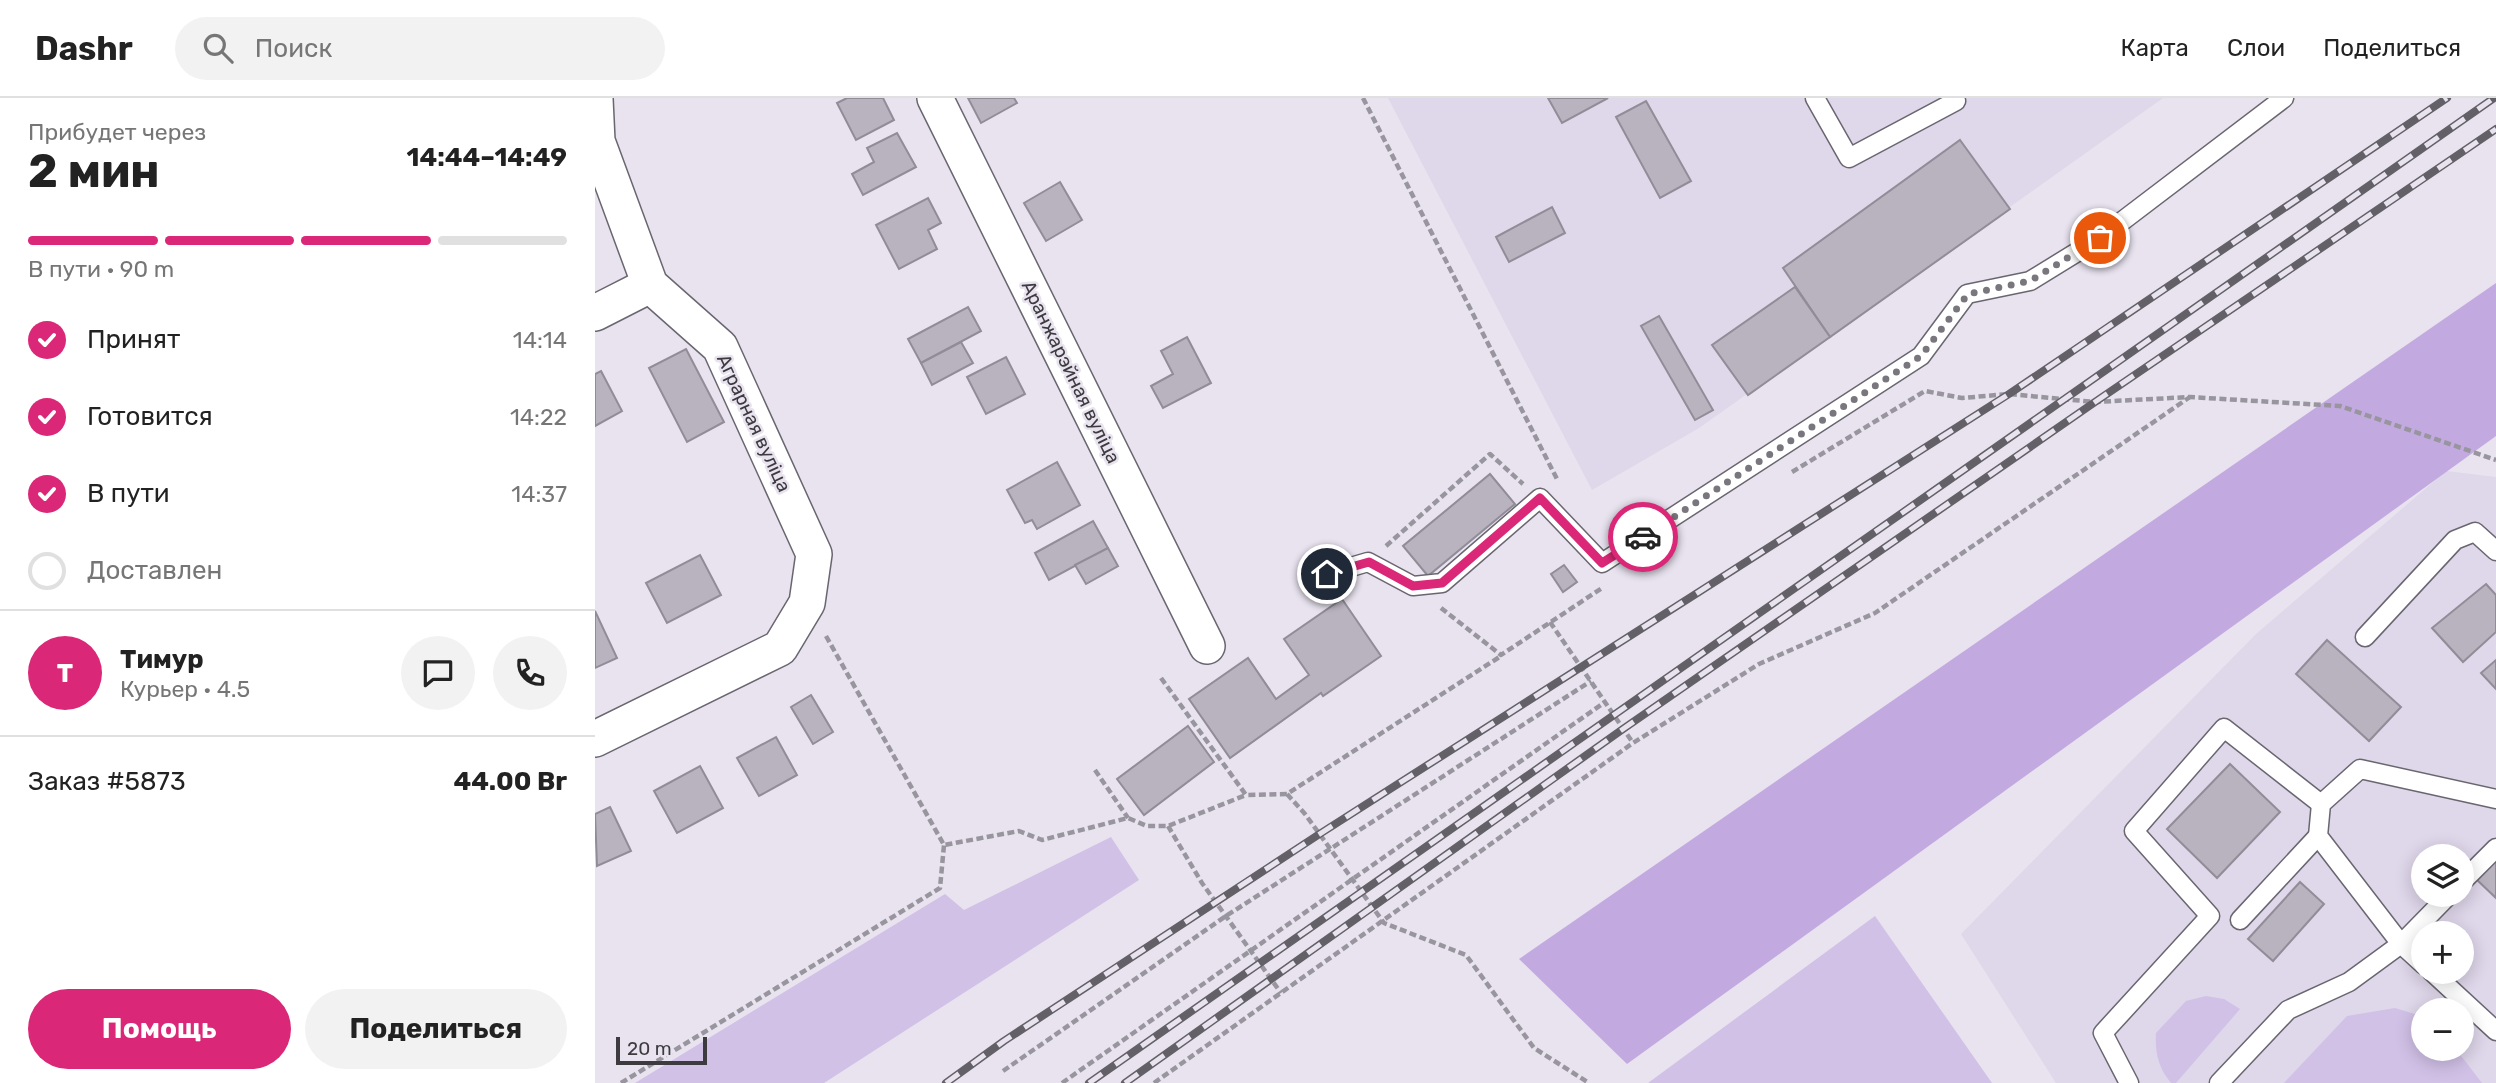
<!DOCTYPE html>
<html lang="ru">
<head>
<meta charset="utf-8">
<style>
	:root { --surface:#fff; --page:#f2f2f2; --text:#222; --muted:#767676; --line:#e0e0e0; --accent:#db2777 }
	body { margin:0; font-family:Rubik,sans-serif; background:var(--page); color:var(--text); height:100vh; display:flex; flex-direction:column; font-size:26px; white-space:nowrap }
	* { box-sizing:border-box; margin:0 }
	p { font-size:23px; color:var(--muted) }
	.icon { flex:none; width:38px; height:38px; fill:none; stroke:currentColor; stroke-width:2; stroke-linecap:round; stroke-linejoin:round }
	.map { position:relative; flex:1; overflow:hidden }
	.panel { display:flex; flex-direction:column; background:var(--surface); width:595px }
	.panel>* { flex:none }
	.tools { position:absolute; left:1816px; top:746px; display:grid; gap:14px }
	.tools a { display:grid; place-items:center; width:63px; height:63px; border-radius:50%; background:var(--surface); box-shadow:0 4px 18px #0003; font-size:35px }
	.scale { position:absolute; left:21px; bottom:18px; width:91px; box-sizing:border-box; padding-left:7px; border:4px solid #3d3b40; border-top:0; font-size:19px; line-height:24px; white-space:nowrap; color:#3d3b40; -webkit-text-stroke:5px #e8e3ef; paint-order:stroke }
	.pin { position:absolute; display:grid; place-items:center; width:60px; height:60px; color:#fff; margin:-30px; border:4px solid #fff; border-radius:50%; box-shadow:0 2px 7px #0007 }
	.courier { position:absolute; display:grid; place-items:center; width:70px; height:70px; margin:-35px; border:5px solid #db2777; border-radius:50%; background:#fff; color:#222; box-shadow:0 2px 9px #0007 }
	.headline em { font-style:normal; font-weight:700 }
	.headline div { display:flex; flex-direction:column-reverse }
	.headline { display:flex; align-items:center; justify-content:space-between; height:119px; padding:0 28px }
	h1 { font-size:46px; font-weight:700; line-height:52px }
	.bar { display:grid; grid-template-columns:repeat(4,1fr); gap:10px 7px; align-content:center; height:84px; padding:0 28px }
	.bar i { height:9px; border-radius:5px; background:var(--line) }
	.bar .on { background:var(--accent) }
	.bar p { grid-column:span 4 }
	.line { display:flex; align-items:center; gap:18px; padding:0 28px; border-top:2px solid var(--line) }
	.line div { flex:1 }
	.round { display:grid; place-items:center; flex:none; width:74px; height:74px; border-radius:37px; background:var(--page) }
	ol { padding:0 28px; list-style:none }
	li { display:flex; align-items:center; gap:21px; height:77px }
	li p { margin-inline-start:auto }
	li .icon { padding:7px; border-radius:50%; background:var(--accent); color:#fff; stroke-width:4 }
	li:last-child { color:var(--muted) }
	li i { width:38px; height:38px; border:4px solid var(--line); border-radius:50% }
	.primary-button { display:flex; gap:14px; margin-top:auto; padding:14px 28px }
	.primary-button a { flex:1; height:80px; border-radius:42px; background:var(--accent); color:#fff; font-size:28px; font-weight:700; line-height:80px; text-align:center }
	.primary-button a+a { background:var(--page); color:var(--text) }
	header { display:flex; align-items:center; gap:42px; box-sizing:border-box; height:98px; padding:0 35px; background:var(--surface); border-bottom:2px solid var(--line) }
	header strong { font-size:33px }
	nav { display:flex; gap:38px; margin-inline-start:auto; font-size:24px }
	.search { width:490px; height:63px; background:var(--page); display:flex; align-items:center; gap:18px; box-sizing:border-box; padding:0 24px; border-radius:38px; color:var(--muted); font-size:26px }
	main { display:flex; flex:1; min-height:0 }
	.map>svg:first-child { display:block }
</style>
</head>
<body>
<header>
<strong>Dashr</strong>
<div class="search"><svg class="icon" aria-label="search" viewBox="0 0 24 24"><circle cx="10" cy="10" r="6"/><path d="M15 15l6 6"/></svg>Поиск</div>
<nav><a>Карта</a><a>Слои</a><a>Поделиться</a></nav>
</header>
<main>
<section class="panel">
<div class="headline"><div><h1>2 мин</h1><p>Прибудет через</p></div><em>14:44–14:49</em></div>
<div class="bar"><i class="on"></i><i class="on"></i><i class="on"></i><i></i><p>В пути · 90 m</p></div>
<ol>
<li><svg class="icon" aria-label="check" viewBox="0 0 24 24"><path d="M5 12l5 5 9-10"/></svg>Принят<p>14:14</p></li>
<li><svg class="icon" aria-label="check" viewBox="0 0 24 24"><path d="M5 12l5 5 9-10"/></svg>Готовится<p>14:22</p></li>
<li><svg class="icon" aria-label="check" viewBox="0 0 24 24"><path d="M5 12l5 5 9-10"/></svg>В пути<p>14:37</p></li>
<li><i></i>Доставлен</li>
</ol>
<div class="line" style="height:126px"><b class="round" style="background:var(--accent);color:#fff">Т</b><div><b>Тимур</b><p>Курьер · 4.5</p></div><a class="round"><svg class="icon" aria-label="chat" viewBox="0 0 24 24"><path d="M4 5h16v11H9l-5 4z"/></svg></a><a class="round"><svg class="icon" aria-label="phone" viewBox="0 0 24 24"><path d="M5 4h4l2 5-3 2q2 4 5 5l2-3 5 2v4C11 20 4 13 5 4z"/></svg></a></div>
<div class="line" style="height:91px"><div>Заказ #5873</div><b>44.00 Br</b></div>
<div class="primary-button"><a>Помощь</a><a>Поделиться</a></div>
</section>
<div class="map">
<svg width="1901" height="985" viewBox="0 0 1901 985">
	<rect width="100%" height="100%" fill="#e8e3ef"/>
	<!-- built -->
	<g fill="#dfd7ea" fill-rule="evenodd">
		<path d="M793 0H1568L1104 330 997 392Z"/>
		<path d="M1851 373 1901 379V985H1461L1366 836 1661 536ZM1829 758H1867V796H1829ZM1829 835H1867V873H1829ZM1829 912H1867V950H1829Z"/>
	</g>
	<!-- green -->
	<g fill="#d1c1e7">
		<path d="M516 739 544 782 229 985H40L350 796 369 812Z"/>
		<path d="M1280 818 1397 985H1053Z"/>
		<path d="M1611 898 1629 901 1645 911 1581 985H1576C1563 969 1560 955 1561 935L1591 903Z"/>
		<path d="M1800 910 1823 917 1829 923V950H1860L1887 985H1689L1752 918Z"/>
	</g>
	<!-- forest -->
	<path fill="#c2aae1" d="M1901 185V338L1032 966 924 861Z"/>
	<!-- building -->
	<g fill="#b8b3bf" stroke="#918c97" stroke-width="2">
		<path d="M252 0H288L299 22 261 42 242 5Z"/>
		<path d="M373 0H419L422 5 386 25Z"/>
		<path d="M953 0H1013L967 25Z"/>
		<path d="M1051 3 1096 83 1065 100 1021 19Z"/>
		<path d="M302 35 321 69 268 97 257 76 279 64 272 50Z"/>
		<path d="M1365 42 1415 111 1235 239 1188 170Z"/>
		<path d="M465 84 487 122 451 143 429 105Z"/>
		<path d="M333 100 346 125 333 132 342 151 304 171 281 127Z"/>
		<path d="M957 109 970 135 914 164 901 139Z"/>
		<path d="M1200 189 1235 239 1153 297 1117 247Z"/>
		<path d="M373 209 386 233 326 265 313 241Z"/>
		<path d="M1064 218 1118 312 1100 322 1046 228Z"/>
		<path d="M592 239 616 285 568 310 556 288 578 276 566 253Z"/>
		<path d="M366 244 378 265 337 287 326 265Z"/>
		<path d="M91 251 129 324 92 344 54 270Z"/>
		<path d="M411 259 430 296 391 316 372 279Z"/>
		<path d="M6 273 27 313 0 328V276Z"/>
		<path d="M462 364 485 407 442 431 437 422 430 425 412 392Z"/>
		<path d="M895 376 920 406 833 478 808 448Z"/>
		<path d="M498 423 513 450 454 482 440 455Z"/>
		<path d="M513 450 523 468 491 486 480 467Z"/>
		<path d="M105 457 126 497 72 525 51 485Z"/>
		<path d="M969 467 982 484 968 494 956 476Z"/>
		<path d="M1891 486 1901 497V534L1868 564 1837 530Z"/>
		<path d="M747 501 786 558 728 598 726 595 635 660 594 601 653 560 681 601 714 577 689 541Z"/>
		<path d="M0 513 22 560 0 570Z"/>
		<path d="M1732 542 1806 609 1774 643 1701 576Z"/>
		<path d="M1901 562V591L1886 575Z"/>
		<path d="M216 597 238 634 218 646 196 609Z"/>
		<path d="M593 628 619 664 549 717 522 681Z"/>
		<path d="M181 639 202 677 164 698 142 660Z"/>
		<path d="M1635 666 1685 714 1622 780 1572 731Z"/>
		<path d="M105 668 128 710 82 735 59 693Z"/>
		<path d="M15 709 36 753 2 768 0 716Z"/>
		<path d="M1901 761V800L1882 782Z"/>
		<path d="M1705 784 1729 806 1678 863 1653 841Z"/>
	</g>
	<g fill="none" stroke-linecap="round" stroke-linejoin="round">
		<!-- service casing -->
		<g stroke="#6a6670" stroke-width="21">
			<g id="service">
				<path d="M1220 0 1254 60 1361 3 1359 0"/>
				<path d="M732 476 773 464 818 488 847 485 945 400 1007 465 1326 258 1372 196 1435 183 1505 140 1689 0"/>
				<path d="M1770 539 1860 442 1880 434 1901 453"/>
				<path d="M1867 784 1901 750"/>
				<path d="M1855 796 1806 846 1723 738 1726 706 1765 671 1901 701"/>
				<path d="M1645 822 1723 738"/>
				<path d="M1836 873 1901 933"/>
				<path d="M1534 985 1508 935 1615 818 1539 733 1629 630 1726 706"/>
				<path d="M1624 985 1693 912 1754 884 1806 846 1829 867"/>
			</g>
		</g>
		<!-- minor casing -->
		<g stroke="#6a6670" stroke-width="38">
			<g id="minor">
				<path d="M340 0 612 548"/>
				<path d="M0 1 2 43 55 187 125 249 219 456 212 505 185 550 0 641"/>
				<path d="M0 215 55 187"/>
			</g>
		</g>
		<!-- path -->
		<g stroke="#98959e" stroke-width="4.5" stroke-dasharray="7 3.5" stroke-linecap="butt">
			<path d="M768 0 963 383"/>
			<path d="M1197 374 1330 293 1367 300 1414 296 1500 304 1595 299 1745 308 1901 362"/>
			<path d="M791 448 895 356 928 386"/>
			<path d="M846 510 906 557 1007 490"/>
			<path d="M955 524 1038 645"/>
			<path d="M231 538 349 747 424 733 447 742 533 720 552 728H573L651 697"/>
			<path d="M566 580 651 697 692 696 906 558"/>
			<path d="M500 672 533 720"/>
			<path d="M692 696 710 716 789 825 871 857 939 950 994 985"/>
			<path d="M573 728 607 785 686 895"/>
			<path d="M408 973 631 818 996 583"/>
			<path d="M26 985 345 790 349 747"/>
			<path d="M467 985 1010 604"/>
			<path d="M559 985 1038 645 1164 566 1280 515 1595 299"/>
		</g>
		<!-- service -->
		<use href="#service" stroke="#fff" stroke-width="18"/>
		<!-- minor -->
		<use href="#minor" stroke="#fff" stroke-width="35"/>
		<!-- rail casing -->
		<g stroke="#636067" stroke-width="8">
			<g id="rail">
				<path d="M351 985 409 943 723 737 1414 296 1852 0"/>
				<path d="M494 985 1899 0"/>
				<path d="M530 985 1028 631 1500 304 1901 31"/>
			</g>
		</g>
		<!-- rail -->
		<use href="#rail" stroke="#e8e3ef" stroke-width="5" stroke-dasharray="16" stroke-linecap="butt"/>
	</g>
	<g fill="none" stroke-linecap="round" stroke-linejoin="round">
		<!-- done -->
		<path stroke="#79767d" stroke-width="7" stroke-dasharray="0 12.6" d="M1048 439 1326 258 1373 196 1435 183 1505 140"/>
		<!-- route -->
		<path stroke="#db2777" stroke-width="9" d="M732 476 774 464 818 488 847 485 945 400 1007 465 1048 439"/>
	</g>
	<g text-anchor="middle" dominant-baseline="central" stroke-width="5" stroke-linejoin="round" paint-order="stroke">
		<!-- street labels -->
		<g font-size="19" fill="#3d3b40" stroke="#e8e3ef">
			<text transform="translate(476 274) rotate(64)">Аранжарэйная вуліца</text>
			<text transform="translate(159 325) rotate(65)">Аграрная вуліца</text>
		</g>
	</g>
</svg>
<div class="tools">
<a><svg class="icon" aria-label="layers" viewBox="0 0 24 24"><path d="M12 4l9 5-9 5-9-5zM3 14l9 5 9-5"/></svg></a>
<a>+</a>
<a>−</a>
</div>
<div class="scale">20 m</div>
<div class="pin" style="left:1505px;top:140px;background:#ea580c"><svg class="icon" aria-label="bag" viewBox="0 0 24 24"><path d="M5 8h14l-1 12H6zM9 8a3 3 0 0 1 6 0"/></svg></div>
<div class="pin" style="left:732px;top:476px;background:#1f2937"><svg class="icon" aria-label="home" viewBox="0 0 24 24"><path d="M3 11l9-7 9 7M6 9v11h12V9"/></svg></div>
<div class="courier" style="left:1048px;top:439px"><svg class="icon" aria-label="car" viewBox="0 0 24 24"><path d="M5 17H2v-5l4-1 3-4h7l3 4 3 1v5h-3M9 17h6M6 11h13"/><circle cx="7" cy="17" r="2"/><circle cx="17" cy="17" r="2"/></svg></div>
</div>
</main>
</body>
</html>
